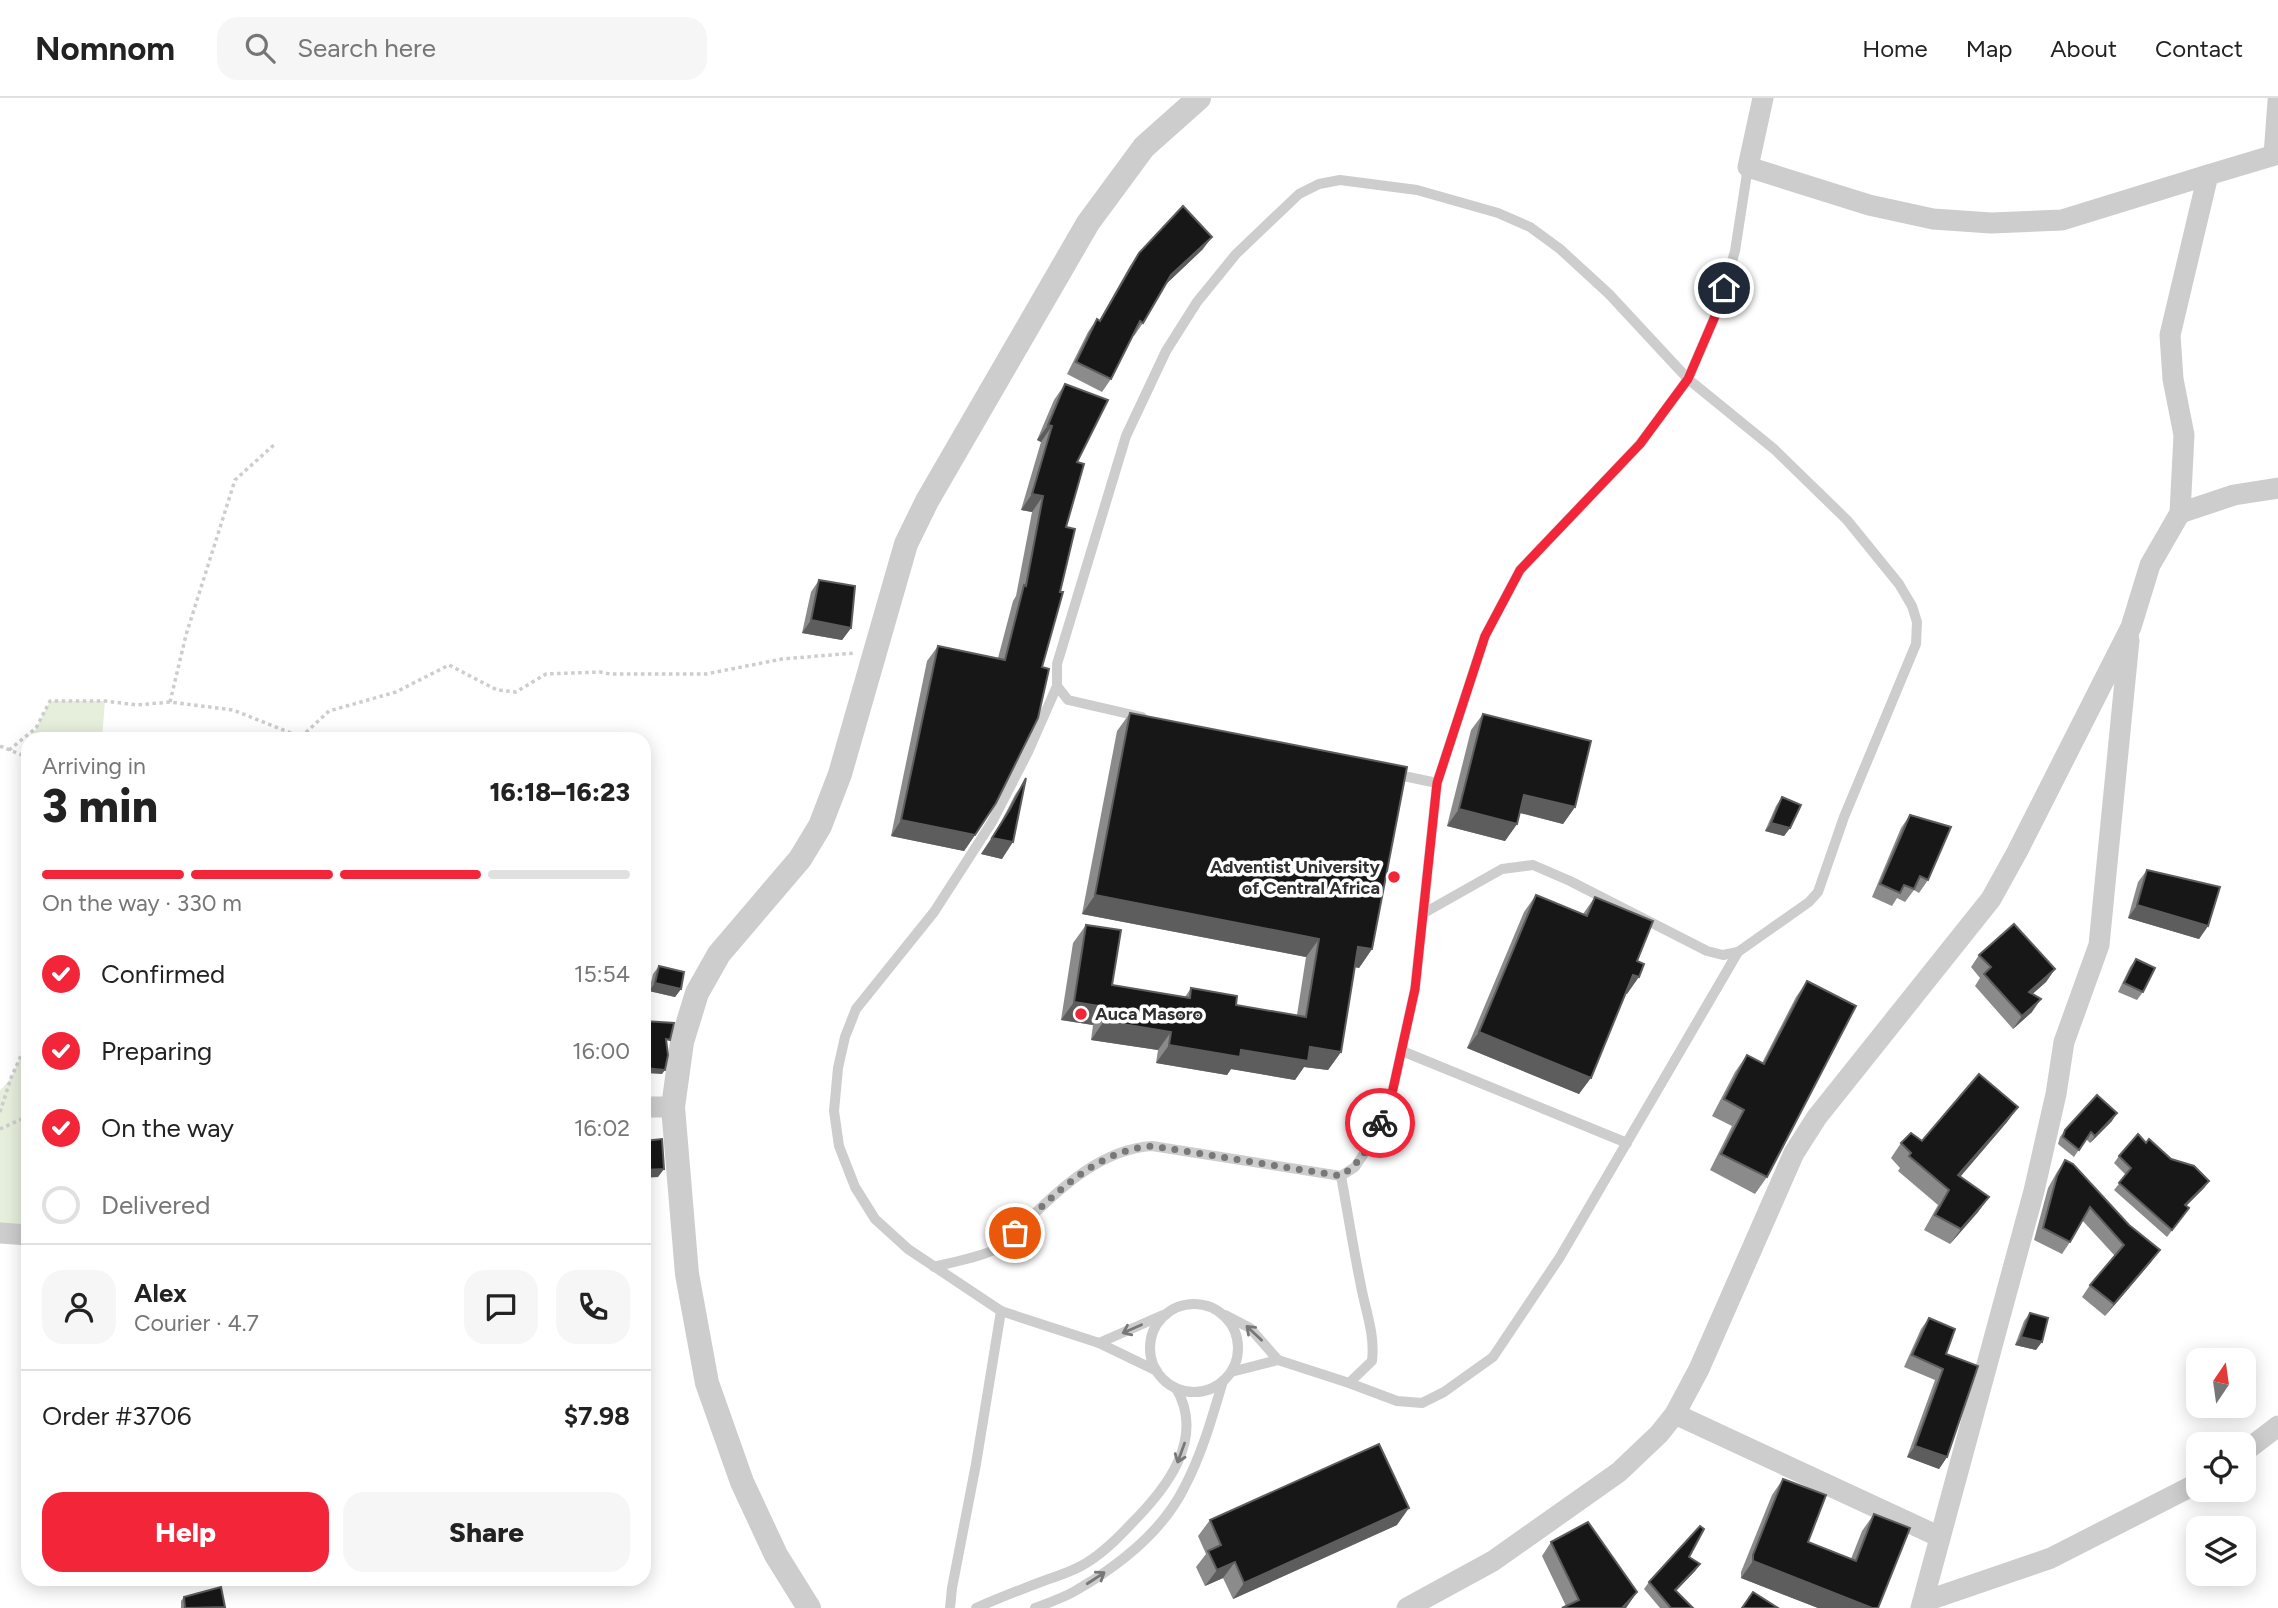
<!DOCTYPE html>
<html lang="en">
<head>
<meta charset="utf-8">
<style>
	:root { --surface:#fff; --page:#f6f6f6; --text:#222; --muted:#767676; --line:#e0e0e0; --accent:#f32539 }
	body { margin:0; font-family:Figtree,sans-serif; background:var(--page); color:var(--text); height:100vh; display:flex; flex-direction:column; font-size:26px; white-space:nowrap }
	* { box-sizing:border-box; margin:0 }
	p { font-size:23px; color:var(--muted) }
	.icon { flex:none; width:38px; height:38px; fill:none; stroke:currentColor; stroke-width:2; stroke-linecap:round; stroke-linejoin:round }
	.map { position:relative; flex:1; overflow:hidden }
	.panel { position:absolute; left:21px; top:634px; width:630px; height:854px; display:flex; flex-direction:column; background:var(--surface); border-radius:21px; box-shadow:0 4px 18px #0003 }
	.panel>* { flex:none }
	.needle { width:46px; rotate:13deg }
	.tools { position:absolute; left:2186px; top:1250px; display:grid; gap:14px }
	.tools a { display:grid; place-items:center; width:70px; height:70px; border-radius:14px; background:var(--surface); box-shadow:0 4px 18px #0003; font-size:35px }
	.pin { position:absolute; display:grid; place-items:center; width:60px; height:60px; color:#fff; margin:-30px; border:4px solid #fff; border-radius:50%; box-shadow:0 2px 7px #0007 }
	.courier { position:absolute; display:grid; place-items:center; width:70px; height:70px; margin:-35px; border:5px solid #f32539; border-radius:50%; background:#fff; color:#222; box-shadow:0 2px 9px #0007 }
	.overview em { font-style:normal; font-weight:800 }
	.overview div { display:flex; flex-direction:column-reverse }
	.overview { display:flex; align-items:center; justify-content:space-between; height:119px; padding:0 21px }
	h1 { font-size:46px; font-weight:800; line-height:52px }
	.bar { display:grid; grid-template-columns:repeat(4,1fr); gap:10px 7px; align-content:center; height:84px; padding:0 21px }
	.bar i { height:9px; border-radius:5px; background:var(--line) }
	.bar .selected { background:var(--accent) }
	.bar p { grid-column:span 4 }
	.line { display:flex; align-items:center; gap:18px; padding:0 21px; border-top:2px solid var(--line) }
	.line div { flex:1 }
	.round { display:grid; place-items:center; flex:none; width:74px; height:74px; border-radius:21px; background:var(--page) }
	ol { padding:0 21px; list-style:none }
	li { display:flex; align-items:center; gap:21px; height:77px }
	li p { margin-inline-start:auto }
	li .icon { padding:7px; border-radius:50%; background:var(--accent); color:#fff; stroke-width:4 }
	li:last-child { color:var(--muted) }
	li i { width:38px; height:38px; border:4px solid var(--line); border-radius:50% }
	.cta { display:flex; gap:14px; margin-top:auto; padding:14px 21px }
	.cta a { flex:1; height:80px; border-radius:21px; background:var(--accent); color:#fff; font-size:28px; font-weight:800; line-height:80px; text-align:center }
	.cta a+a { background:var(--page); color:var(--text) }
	header { display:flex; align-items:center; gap:42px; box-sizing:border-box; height:98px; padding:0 35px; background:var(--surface); border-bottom:2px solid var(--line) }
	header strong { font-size:33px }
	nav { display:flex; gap:38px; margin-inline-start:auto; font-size:24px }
	.search { width:490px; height:63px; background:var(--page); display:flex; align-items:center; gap:18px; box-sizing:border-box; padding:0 24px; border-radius:21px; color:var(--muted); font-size:26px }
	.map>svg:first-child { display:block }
</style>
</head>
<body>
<header>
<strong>Nomnom</strong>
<div class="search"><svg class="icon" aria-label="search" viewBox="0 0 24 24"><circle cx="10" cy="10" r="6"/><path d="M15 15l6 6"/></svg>Search here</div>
<nav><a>Home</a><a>Map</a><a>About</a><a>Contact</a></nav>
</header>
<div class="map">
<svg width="2278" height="1510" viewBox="0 0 2278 1510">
	<rect width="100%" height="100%" fill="#fff"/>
	<!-- green -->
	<g fill="#e6eedc">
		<path d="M50 603H105L102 640H31Z"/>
		<path d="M28 942V1137L0 1135V993L11 980Z"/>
	</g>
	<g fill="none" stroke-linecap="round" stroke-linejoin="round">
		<!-- path -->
		<g stroke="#cdcdcd" stroke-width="3.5" stroke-dasharray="3.5 3.5" stroke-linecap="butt">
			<path d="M170 604 186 537 235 382 276 345"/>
			<path d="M0 648 22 657 28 666"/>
			<path d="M9 652 36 630 50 603H105L137 607 170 604 233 612 301 639 329 613 396 594 449 567 497 592 516 594 546 576 600 574 610 576H706L782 561 855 555"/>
			<path d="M28 744 25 752 28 775"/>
			<path d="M0 1014 11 980 28 942"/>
			<path d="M0 1031 24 1020 28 1021"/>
		</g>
		<!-- service -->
		<g stroke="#cdcdcd" stroke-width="10">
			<path d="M1057 588 1028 654 992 724 934 814 856 911 845 939 838 970 834 1013 839 1048 855 1089 875 1121 908 1151 1001 1213 1099 1245 1157 1273"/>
			<path d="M1142 619 1068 602 1057 588V566L1126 338 1166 253 1197 204 1236 156 1299 96 1319 86 1340 82 1417 92 1498 115 1530 129 1560 151 1609 196 1688 281 1774 351 1847 422 1899 486 1912 508 1917 524 1916 546 1844 719 1818 794 1809 804 1738 854 1723 857 1707 853 1570 783 1533 767 1502 771 1424 815"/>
			<path d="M1394 676 1437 685"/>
			<path d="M1402 953 1627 1045"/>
			<path d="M934 1169C949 1165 990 1157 1001 1148 1011 1141 1019 1130 1028 1122 1062 1088 1103 1051 1152 1048L1341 1078 1355 1069 1375 1039 1393 991 1415 891 1437 685 1485 538 1520 472 1640 346 1688 281 1719 209 1735 153 1748 69"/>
			<circle cx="1194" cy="1250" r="44"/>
			<path d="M1225 1217 1250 1230 1278 1262"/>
			<path d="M1099 1245 1163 1217"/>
			<path d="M1231 1274 1278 1262 1349 1285 1372 1263C1375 1238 1367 1217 1362 1193 1354 1155 1348 1116 1341 1078"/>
			<path d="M1349 1285 1397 1303 1422 1305 1444 1294 1493 1259 1560 1159 1738 854"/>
			<path d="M950 1510 952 1490 976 1366 1001 1213"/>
			<path d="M976 1510C999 1500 1022 1491 1046 1482 1058 1478 1070 1474 1081 1468 1100 1458 1116 1442 1131 1426 1166 1391 1206 1341 1176 1290"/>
			<path d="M1035 1510C1048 1505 1063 1500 1075 1493 1117 1469 1162 1434 1184 1390 1202 1356 1212 1320 1223 1283"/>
		</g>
		<!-- minor -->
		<g stroke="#cdcdcd" stroke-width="21">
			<path d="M1763 0 1748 69 1869 107 1933 121 1991 125 2062 122 2208 77"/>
			<path d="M2274 57 2278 3"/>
			<path d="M2180 415 2234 397 2278 390"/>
			<path d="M644 1009H673"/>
			<path d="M0 1135 28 1137"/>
			<path d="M1675 1316 1940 1439"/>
			<path d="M2244 1354 2278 1328"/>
			<path d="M1923 1504 2051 1460 2198 1385"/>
			<path d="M1407 1510 1493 1463 1619 1374 1659 1336 1675 1316 1699 1271 1794 1055 1817 1019 1991 801 2017 754 2131 529 2150 467 2180 415 2184 337 2173 281 2170 237 2208 77 2278 56"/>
			<path d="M1921 1510 2034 1093 2056 996 2064 944 2099 847 2129 542"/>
		</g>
		<!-- tertiary -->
		<path stroke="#cdcdcd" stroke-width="24" d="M809 1510 776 1457 742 1384 707 1285 687 1176 673 1009 682 944 697 895 719 856 800 761 820 728 840 676 906 446 927 403 1088 125 1144 49 1199 0"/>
	</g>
	<!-- wall -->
	<g fill="#8b8b8b">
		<path d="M1203 151 1165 187 1143 225 1134 238 1133 237 1111 281 1102 294 1067 276 1088 234 1097 221 1099 223 1130 168 1139 155Z"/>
		<path d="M1065 286 1077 364 975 737 964 753 891 738 927 563 938 548 998 560 1013 503 1016 498 1032 414 1021 412 1041 344 1037 342 1054 302Z"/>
		<path d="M819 482 851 530 842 542 802 535 811 494Z"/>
		<path d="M1130 615 1372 851 1359 870 1355 869 1341 954 1328 972 1304 969 1295 982 1231 971 1227 977 1156 965 1158 952 1091 942 1093 927 1061 922 1073 845 1086 827 1112 887 1185 899 1191 890 1236 907 1297 917 1306 859 1082 816 1117 633Z"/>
		<path d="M1483 616 1575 709 1563 726 1520 715 1517 726 1505 743 1447 728 1471 632Z"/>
		<path d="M1026 680 1002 761 981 756 999 728 1015 697Z"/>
		<path d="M1782 699 1790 730 1784 738 1765 733 1776 708Z"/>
		<path d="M1910 717 1928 782 1919 795 1914 792 1905 804 1897 800 1892 808 1872 799 1901 730Z"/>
		<path d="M2147 772 2208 828 2199 841 2128 820 2138 784Z"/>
		<path d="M1536 797 1583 816 1595 799 1637 863 1627 896 1625 895 1579 996 1467 950 1524 814Z"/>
		<path d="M1979 857 2055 871 2046 884 2032 896V914L2013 931 1975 888 1980 880 1971 869Z"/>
		<path d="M2136 861 2143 894 2137 902 2118 894 2130 869Z"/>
		<path d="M659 868 681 891 675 899 649 893 653 876Z"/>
		<path d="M1807 883 1767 1079 1755 1096 1710 1072 1732 1028 1712 1018 1735 974 1747 957 1762 965 1796 899Z"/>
		<path d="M2018 1009 2007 1024 1960 1079 1989 1099 1978 1114 1950 1146 1924 1132 1938 1107 1898 1073 1900 1070 1891 1060 1901 1045 1922 1043Z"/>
		<path d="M2112 1023 2090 1045 2086 1041 2074 1059 2058 1046 2060 1039 2065 1032Z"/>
		<path d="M2146 1045 2209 1083 2204 1090 2186 1108 2189 1110 2167 1139 2114 1092 2126 1077 2114 1065 2119 1058Z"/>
		<path d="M2065 1062 2151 1164 2105 1218 2082 1199 2090 1187 2115 1158 2082 1122 2070 1144 2062 1156 2034 1142 2048 1090 2057 1074Z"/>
		<path d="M2030 1215 2036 1252 2015 1247 2024 1223Z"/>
		<path d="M1929 1220 1946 1256 1947 1359 1939 1371 1907 1359 1935 1282 1904 1269 1921 1231Z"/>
		<path d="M1783 1381 1808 1444 1851 1461 1862 1433 1874 1416 1878 1510H1818L1741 1480V1474L1772 1397Z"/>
		<path d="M1210 1422 1397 1427 1233 1501 1223 1480 1205 1488 1196 1469 1206 1456 1198 1438Z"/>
		<path d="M1551 1444 1637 1494 1626 1510H1562L1566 1508 1542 1458Z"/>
		<path d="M1689 1459 1700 1466 1695 1473 1676 1493 1693 1510H1660L1644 1491 1649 1484Z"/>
		<path d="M184 1499 225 1509V1510H181V1503Z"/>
	</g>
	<!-- shaded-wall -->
	<g fill="#5d5d5d">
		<path d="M1212 139 1203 151 1162 190 1171 177Z"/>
		<path d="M1048 327 1052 328 1041 344 1037 342Z"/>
		<path d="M1032 396 1043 398 1032 414 1021 412Z"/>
		<path d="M811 522 851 530 842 542 802 535Z"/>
		<path d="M1524 697 1575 709 1563 726 1513 713Z"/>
		<path d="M1459 711 1517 726 1505 743 1447 728Z"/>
		<path d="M901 722 975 737 964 753 891 738Z"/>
		<path d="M1771 725 1790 730 1784 738 1765 733Z"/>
		<path d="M992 740 1013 744 1002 761 981 756Z"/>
		<path d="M1095 797 1319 841 1306 859 1082 816Z"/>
		<path d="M2137 807 2208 828 2199 841 2128 820Z"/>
		<path d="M1358 849 1372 851 1359 870 1345 867Z"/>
		<path d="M2055 871 2046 884 2020 907 2029 894Z"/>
		<path d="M1633 877 1639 879 1627 896 1621 894Z"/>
		<path d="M655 885 681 891 675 899 649 893Z"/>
		<path d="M2041 901 2032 914 2013 931 2022 918Z"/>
		<path d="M1074 904 1106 909 1093 927 1061 922Z"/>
		<path d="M1104 923 1171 934 1158 952 1091 942Z"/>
		<path d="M1479 934 1591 980 1579 996 1467 950Z"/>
		<path d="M1169 947 1241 952 1310 949 1341 954 1328 972 1304 969 1295 982 1231 971 1227 977 1156 965Z"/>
		<path d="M644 970 665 972 662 976 644 975Z"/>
		<path d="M2018 1009 2007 1024 1948 1093 1958 1077Z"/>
		<path d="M2117 1015 2112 1023 2090 1045 2095 1038Z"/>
		<path d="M664 1071 658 1079 644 1080V1072Z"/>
		<path d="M2209 1083 2204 1090 2180 1114 2185 1107Z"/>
		<path d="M1989 1099 1978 1114 1950 1146 1961 1131Z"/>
		<path d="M2160 1152 2151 1164 2105 1218 2114 1206Z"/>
		<path d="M2021 1239 2042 1244 2036 1252 2015 1247Z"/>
		<path d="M1915 1348 1947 1359 1939 1371 1907 1359Z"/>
		<path d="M1409 1410 1397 1427 1233 1501 1244 1485Z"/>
		<path d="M1753 1463 1872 1510H1818L1741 1480Z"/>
		<path d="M1235 1464 1223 1480 1205 1488 1217 1472Z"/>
		<path d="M1700 1466 1695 1473 1670 1499 1675 1492Z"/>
		<path d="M1637 1494 1626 1510H1622Z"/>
	</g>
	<!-- building -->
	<g fill="#171717" stroke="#5d5d5d" stroke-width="2">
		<path d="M1183 108 1212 139 1171 177 1143 225 1140 223 1111 281 1076 264 1097 221 1100 223 1139 155Z"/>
		<path d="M1065 286 1108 302 1077 364 1084 366 1066 429 1075 431 1060 494H1063L1042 569 1049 571 1038 620 996 705 975 737 901 722 938 548 1005 562 1024 487 1026 488 1043 398 1032 396 1052 328 1048 327Z"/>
		<path d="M819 482 855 488 851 530 811 522Z"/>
		<path d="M1130 615 1407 669 1372 851 1358 849 1341 954 1310 949 1308 963 1241 952 1240 959 1169 947 1171 934 1104 923 1106 909 1074 904 1086 827 1121 832 1112 887 1190 900 1191 890 1237 898 1236 907 1306 919 1319 841 1095 797Z"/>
		<path d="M1483 616 1591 643 1575 709 1524 697 1517 726 1459 711Z"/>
		<path d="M1026 680 1013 744 992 740 1010 711Z"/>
		<path d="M1782 699 1801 707 1790 730 1771 725Z"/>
		<path d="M1910 717 1951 729 1928 782 1920 778 1914 791 1904 787 1900 795 1880 786Z"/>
		<path d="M2147 772 2220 789 2208 828 2137 807Z"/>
		<path d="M1536 797 1587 818 1595 799 1653 823 1637 863 1644 866 1639 879 1633 877 1591 980 1479 934Z"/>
		<path d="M2014 826 2055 871 2029 894 2041 901 2022 918 1984 876 1991 869 1979 857Z"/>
		<path d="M2136 861 2155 870 2143 894 2124 885Z"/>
		<path d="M659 868 684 874 681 891 655 885Z"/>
		<path d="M1807 883 1856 908 1767 1079 1721 1056 1744 1012 1724 1001 1747 957 1764 966Z"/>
		<path d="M644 923 674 925 670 942 666 941 668 957 665 972 644 970Z"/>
		<path d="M1979 976 2018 1009 1958 1077 1989 1099 1961 1131 1935 1117 1949 1092 1909 1058 1911 1055 1901 1045 1911 1035 1922 1043Z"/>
		<path d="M2097 997 2117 1015 2095 1038 2091 1034 2079 1052 2063 1039 2065 1032Z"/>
		<path d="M2138 1036 2146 1045 2149 1041 2171 1061 2194 1068 2209 1083 2185 1107 2189 1110 2172 1132 2119 1085 2131 1070 2119 1058Z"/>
		<path d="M662 1041 664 1071 644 1072V1043Z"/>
		<path d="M2065 1062 2073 1066 2129 1127 2160 1152 2114 1206 2090 1187 2124 1147 2090 1109 2070 1144 2043 1130 2057 1078Z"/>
		<path d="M644 1130 648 1151 644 1152Z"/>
		<path d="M2030 1215 2048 1220 2042 1244 2021 1239Z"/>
		<path d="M1929 1220 1955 1231 1946 1256 1978 1268 1947 1359 1915 1348 1943 1271 1912 1257Z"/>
		<path d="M1379 1346 1409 1410 1244 1485 1235 1464 1217 1472 1208 1453 1221 1447 1210 1422Z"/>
		<path d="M1783 1381 1826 1397 1808 1444 1856 1463 1874 1416 1910 1430 1878 1510H1872L1753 1463V1457Z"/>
		<path d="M1588 1424 1637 1494 1622 1510H1562L1579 1502 1551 1444Z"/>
		<path d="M1700 1428 1704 1431 1689 1459 1700 1466 1675 1492 1693 1510H1671L1649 1484Z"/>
		<path d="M221 1489 225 1509 185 1510 184 1499Z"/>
		<path d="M1753 1494 1778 1510H1742Z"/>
	</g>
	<!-- one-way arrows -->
	<defs><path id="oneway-shaft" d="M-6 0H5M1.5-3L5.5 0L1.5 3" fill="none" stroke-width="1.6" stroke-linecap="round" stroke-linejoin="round" transform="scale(1.75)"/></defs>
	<g stroke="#777">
		<use href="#oneway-shaft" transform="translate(1132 1231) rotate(156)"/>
		<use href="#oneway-shaft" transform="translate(1254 1235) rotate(-137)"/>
		<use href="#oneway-shaft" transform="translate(1181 1355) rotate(110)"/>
		<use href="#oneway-shaft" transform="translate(1096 1480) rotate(-33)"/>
	</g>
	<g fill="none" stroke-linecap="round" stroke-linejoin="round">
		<!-- done -->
		<path stroke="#787878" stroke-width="7" stroke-dasharray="0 12.6" d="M1015 1135C1053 1097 1097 1052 1152 1048L1341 1078C1360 1065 1372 1046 1380 1025"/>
		<!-- route -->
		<path stroke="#f32539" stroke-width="9" d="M1380 1025 1393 991 1415 891 1437 685 1485 538 1520 472 1640 346 1688 281 1719 209 1724 190"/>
	</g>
	<!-- markers -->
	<g fill="#f32539" stroke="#fff" stroke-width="2.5">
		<circle cx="1394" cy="779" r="7"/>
		<circle cx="1081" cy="916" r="7"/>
	</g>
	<g text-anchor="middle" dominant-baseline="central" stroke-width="7" stroke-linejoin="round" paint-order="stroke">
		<!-- poi labels -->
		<g font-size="18" font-weight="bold" fill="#303030" stroke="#fff" text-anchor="end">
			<text x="1380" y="769">Adventist University<tspan x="1380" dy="21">of Central Africa</tspan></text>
			<text x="1095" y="916" text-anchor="start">Auca Masoro</text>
		</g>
	</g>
</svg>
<div class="tools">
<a><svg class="needle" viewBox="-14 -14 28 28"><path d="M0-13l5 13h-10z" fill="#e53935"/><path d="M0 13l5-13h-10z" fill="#767676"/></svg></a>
<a><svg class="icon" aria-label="locate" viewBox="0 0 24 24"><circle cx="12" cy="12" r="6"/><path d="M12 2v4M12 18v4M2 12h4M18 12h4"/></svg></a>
<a><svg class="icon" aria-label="layers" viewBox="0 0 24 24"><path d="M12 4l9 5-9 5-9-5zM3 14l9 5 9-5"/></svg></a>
</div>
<div class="pin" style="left:1015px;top:1135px;background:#ea580c"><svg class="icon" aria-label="bag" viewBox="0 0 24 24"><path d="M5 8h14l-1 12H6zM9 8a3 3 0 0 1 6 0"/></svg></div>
<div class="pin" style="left:1724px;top:190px;background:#1f2937"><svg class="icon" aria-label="home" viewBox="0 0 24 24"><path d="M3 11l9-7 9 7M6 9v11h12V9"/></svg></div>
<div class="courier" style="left:1380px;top:1025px"><svg class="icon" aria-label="bike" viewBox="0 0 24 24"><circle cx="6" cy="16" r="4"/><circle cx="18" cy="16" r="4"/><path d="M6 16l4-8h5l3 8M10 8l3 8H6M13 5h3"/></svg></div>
<section class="panel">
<div class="overview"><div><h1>3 min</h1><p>Arriving in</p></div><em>16:18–16:23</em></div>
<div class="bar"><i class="selected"></i><i class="selected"></i><i class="selected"></i><i></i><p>On the way · 330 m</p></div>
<ol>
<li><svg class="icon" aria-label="check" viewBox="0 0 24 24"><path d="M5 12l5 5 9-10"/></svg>Confirmed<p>15:54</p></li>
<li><svg class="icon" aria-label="check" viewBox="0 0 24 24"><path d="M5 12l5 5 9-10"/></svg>Preparing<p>16:00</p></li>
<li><svg class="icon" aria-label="check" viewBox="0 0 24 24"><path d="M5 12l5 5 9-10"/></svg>On the way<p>16:02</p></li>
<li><i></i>Delivered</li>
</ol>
<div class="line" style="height:126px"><a class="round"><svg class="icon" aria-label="person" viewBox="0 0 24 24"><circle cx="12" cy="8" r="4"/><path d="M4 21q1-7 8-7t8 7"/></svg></a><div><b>Alex</b><p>Courier · 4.7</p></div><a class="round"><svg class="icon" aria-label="chat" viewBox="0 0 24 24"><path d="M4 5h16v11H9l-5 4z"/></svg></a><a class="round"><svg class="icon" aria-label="phone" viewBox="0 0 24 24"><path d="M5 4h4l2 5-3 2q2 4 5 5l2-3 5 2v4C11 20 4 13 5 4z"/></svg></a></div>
<div class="line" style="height:91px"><div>Order #3706</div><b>$7.98</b></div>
<div class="cta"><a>Help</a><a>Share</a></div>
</section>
</div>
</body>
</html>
